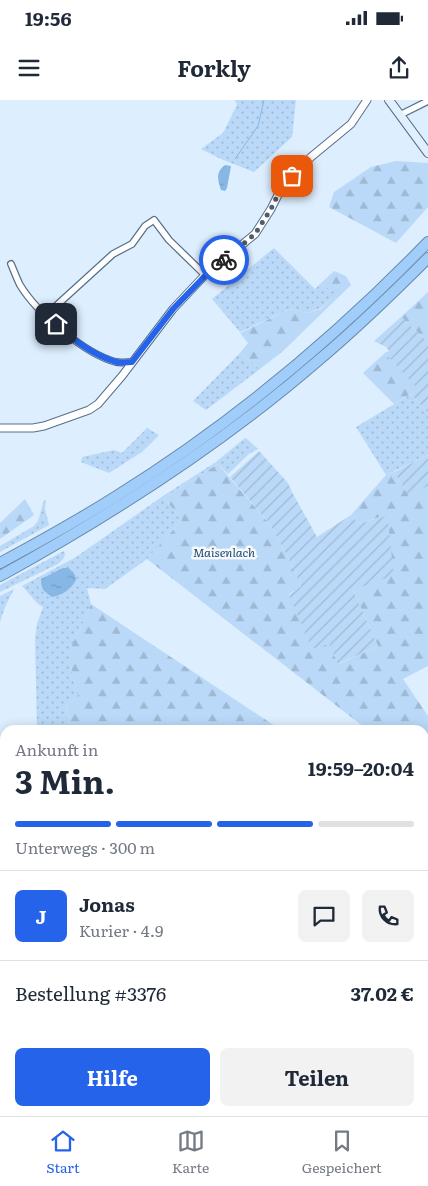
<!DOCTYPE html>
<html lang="de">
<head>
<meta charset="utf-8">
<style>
	:root { --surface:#fff; --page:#f2f2f3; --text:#1f2937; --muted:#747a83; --line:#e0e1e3; --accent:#2563eb }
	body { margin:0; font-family:Literata,serif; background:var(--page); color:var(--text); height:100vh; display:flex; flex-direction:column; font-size:19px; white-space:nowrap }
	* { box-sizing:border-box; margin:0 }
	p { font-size:16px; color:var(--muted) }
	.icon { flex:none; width:28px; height:28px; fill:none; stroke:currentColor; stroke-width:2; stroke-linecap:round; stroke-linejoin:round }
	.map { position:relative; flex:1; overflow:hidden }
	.panel { position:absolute; left:0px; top:625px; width:429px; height:391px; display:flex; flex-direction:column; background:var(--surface); border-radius:15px 15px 0 0; box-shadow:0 2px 12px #0003 }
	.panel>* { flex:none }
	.pin { position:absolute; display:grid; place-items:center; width:42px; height:42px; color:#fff; margin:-21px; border-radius:10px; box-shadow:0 2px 8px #0006 }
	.courier { position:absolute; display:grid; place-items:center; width:50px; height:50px; margin:-25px; border:4px solid #2563eb; border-radius:50%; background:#fff; color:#222; box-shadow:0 1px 6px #0007 }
	.head em { font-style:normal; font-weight:700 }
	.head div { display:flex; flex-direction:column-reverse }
	.head { display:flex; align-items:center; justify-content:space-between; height:85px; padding:0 15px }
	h1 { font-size:32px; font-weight:700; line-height:38px }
	.bar { display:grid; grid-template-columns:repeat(4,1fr); gap:8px 5px; align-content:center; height:60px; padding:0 15px }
	.bar i { height:6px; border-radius:4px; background:var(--line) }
	.bar .active { background:var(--accent) }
	.bar p { grid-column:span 4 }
	.line { display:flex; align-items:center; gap:12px; padding:0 15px; border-top:1px solid var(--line) }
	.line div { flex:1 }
	.round { display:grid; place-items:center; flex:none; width:52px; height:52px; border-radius:8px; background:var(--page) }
	.primary-button { display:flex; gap:10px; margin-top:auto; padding:10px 15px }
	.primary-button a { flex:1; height:58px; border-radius:8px; background:var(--accent); color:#fff; font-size:20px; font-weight:700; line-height:58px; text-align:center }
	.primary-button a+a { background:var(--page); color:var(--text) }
	.status { display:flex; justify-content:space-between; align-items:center; height:35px; padding:0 25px; background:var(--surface); direction:ltr }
	.status svg { height:14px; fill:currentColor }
	header { display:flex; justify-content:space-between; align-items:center; height:65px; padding:0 15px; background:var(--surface); font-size:22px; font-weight:700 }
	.menu { display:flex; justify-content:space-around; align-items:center; height:70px; border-top:1px solid var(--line); background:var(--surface); font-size:14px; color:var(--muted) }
	.menu a { display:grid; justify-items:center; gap:2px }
	.menu .active { color:var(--accent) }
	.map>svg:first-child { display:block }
</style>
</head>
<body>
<div class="status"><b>19:56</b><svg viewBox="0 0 49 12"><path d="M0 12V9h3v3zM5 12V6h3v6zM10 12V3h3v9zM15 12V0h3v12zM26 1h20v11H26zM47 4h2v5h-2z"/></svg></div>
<header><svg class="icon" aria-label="menu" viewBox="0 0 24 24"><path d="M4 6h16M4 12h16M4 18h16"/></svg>Forkly<svg class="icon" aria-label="share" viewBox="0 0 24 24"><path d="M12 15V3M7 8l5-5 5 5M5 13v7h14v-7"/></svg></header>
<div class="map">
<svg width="428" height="1016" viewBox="0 0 428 1016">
	<defs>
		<pattern id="grass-dots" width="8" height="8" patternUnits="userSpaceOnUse" patternTransform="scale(1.25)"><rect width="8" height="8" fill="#bad9f8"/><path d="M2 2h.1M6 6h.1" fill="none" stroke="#9eb9d4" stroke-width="1.8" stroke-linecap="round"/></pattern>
		<pattern id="forest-firs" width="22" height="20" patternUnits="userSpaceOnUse" patternTransform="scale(1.25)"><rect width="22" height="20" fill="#bad9f8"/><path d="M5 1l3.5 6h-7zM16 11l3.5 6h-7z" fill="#9eb9d4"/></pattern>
		<pattern id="garden-furrows" width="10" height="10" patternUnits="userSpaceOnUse" patternTransform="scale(1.25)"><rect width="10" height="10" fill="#bad9f8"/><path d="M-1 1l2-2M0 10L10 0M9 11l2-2" fill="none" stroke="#9eb9d4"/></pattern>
		<pattern id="water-ripples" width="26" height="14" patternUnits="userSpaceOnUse" patternTransform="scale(1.25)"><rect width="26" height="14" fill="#87b7e5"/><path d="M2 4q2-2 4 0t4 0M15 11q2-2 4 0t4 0" fill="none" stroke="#739cc4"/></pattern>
	</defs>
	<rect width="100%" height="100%" fill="#def"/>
	<!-- grass -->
	<g fill="url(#grass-dots)">
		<path d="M235 0H296L292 37 254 72 221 59 201 49 223 33 237 5Z"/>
		<path d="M274 148 315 189 320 184 338 193 321 208 308 213 290 209 240 232 212 199Z"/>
		<path d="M240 253 260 269 206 310 193 301Z"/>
		<path d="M411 294 428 313V355L386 375 356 327Z"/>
		<path d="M147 328 159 335 142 352 109 373 81 362 82 357 114 350 122 353Z"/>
		<path d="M245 338 247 339 258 349 249 354 228 374 218 364 164 398 182 420 147 459 105 489 87 488 91 504 83 523 73 541 71 566 78 597 66 606 69 630H37L35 538 37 524 43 507 38 504 22 486 76 457 163 396 216 362Z"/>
		<path d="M44 400H46L45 409 49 425 0 452V446L34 426 38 421Z"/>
		<path d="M64 451C67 457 62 460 58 464L0 492V485Z"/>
		<path d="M14 489 5 507 0 522V496Z"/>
		<path d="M0 719 5 739V775L0 773Z"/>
		<path d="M428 896V994L424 996V899Z"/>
		<path d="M240 1011H383L369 1016H229Z"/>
		<path d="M386 1011H417L419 1016H387Z"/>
	</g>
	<!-- forest -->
	<g fill="url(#forest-firs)">
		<path d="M396 61 428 63V107L396 143 329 107 334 92 371 67Z"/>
		<path d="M334 171 346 176 351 185 283 251 260 269 240 253 248 243 240 233 290 209 308 213 321 209 337 193 320 184Z"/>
		<path d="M428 192V242L401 217Z"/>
		<path d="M385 253 419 289 394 304 363 273Z"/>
		<path d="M218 364 271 426 286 454 301 486 289 494 313 549 329 543 339 564 378 546 353 490 386 415 359 424 351 415 386 375 394 372 409 396 428 386V566L403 579 428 616V648L424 650V630H370L364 627 147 459 182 420 164 398Z"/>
		<path d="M25 399 34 415 0 439V423Z"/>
		<path d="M91 504 281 630H69L66 606 78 597 71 566V551L73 541 83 523Z"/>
		<path d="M5 872V969L0 961V875Z"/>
		<path d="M428 994V1016H419L417 1011H424V996Z"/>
		<path d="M32 1011H240L229 1016H35Z"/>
	</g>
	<!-- garden -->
	<g fill="url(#garden-furrows)">
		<path d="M401 217 428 242V313L411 294 418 289 385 253 389 251 386 247 374 241Z"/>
		<path d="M259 351 288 383 292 392 317 437 351 415 359 424 387 415 394 475 353 490 378 546 338 564 329 544 312 549 289 495 301 486 286 454 271 426 230 377Z"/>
		<path d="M428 355V386L409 396 394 372Z"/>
	</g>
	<!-- water -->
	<g fill="url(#water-ripples)">
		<path d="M225 65 231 66 227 88 225 91 221 90C218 79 215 73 225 65Z"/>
		<path d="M63 468H69L75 475 76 480C71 489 63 495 52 497 44 491 41 490 41 479Z"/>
	</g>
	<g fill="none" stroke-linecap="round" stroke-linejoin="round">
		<!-- stream -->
		<g stroke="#87b7e5" stroke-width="1">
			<path d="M235 59 258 26 264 0"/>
			<path d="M424 973 426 966 428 965"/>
			<path d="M296 1016H297"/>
			<path d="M313 1016 317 1015 322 1011"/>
		</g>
		<!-- minor casing -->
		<g stroke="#566f87" stroke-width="8">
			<g id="minor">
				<path d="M400 15 428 1"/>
				<path d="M11 164C14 171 17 179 20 185 37 213 85 254 116 262 121 263 127 262 132 262"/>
				<path d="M46 215 113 154 132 144 145 126 154 120 169 140 205 175"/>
				<path d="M424 900 428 897"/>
				<path d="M110 1016 119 1011"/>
			</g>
		</g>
		<!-- tertiary casing -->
		<g stroke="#566f87" stroke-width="9">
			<path id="tertiary" d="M0 328H33L44 326 89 310 98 304 122 276 173 209 205 175 255 134 271 109 281 89 311 57 351 24 367 0"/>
		</g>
		<!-- secondary casing -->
		<g stroke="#566f87" stroke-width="10">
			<path id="secondary" d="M389 0 428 53"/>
		</g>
		<!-- motorway casing -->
		<g stroke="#6a8aaa" stroke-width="12">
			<g id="motorway">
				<path d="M0 463C39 442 77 421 115 397 229 326 334 239 428 142"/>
				<path d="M0 476C113 414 222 344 320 259 358 227 393 193 428 158"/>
			</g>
		</g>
		<!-- minor -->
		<use href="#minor" stroke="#fff" stroke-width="5.5"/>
		<!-- tertiary -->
		<use href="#tertiary" stroke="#fff" stroke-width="7"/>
		<!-- secondary -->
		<use href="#secondary" stroke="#e2f0fd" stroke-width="8"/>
		<!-- motorway -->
		<use href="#motorway" stroke="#a0cdf9" stroke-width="10"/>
	</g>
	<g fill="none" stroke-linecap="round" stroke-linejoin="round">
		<!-- done -->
		<path stroke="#515c68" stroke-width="5" stroke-dasharray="0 9" d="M224 160 255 134 271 109 281 88 292 76"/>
		<!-- route -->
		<path stroke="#2563eb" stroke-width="6" d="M56 224C73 240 93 255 116 262 121 263 127 262 132 262L173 209 205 176 224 160"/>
	</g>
	<g text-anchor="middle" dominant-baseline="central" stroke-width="5" stroke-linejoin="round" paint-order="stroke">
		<!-- park labels -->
		<g font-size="12" font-style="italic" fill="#164a75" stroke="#f9f9f9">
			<text x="224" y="452">Maisenlach</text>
		</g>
	</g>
</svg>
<div class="pin" style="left:292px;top:76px;background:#ea580c"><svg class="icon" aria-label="bag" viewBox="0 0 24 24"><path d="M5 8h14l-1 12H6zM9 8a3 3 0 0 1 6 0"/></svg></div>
<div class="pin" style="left:56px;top:224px;background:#1f2937"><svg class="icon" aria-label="home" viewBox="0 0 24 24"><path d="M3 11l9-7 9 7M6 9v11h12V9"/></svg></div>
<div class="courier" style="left:224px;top:160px"><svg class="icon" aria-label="bike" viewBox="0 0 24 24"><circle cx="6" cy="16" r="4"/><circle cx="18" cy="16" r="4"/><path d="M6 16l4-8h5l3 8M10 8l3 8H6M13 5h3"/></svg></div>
<section class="panel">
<div class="head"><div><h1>3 Min.</h1><p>Ankunft in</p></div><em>19:59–20:04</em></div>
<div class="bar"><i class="active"></i><i class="active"></i><i class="active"></i><i></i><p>Unterwegs · 300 m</p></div>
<div class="line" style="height:90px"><b class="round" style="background:var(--accent);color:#fff">J</b><div><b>Jonas</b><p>Kurier · 4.9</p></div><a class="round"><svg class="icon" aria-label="chat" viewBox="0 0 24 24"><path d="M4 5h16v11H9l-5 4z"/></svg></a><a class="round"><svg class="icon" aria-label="phone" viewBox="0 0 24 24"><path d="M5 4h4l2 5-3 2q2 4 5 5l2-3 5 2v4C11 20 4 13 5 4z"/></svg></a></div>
<div class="line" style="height:65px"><div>Bestellung #3376</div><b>37.02 €</b></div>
<div class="primary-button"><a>Hilfe</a><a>Teilen</a></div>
</section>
</div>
<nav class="menu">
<a class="active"><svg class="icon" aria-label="home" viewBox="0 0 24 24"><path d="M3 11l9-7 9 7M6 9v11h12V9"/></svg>Start</a>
<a><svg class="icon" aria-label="map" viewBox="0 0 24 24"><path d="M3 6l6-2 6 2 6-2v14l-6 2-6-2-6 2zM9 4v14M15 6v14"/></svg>Karte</a>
<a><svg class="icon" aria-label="saved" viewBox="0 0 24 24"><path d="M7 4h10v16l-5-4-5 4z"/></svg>Gespeichert</a>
</nav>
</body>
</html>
